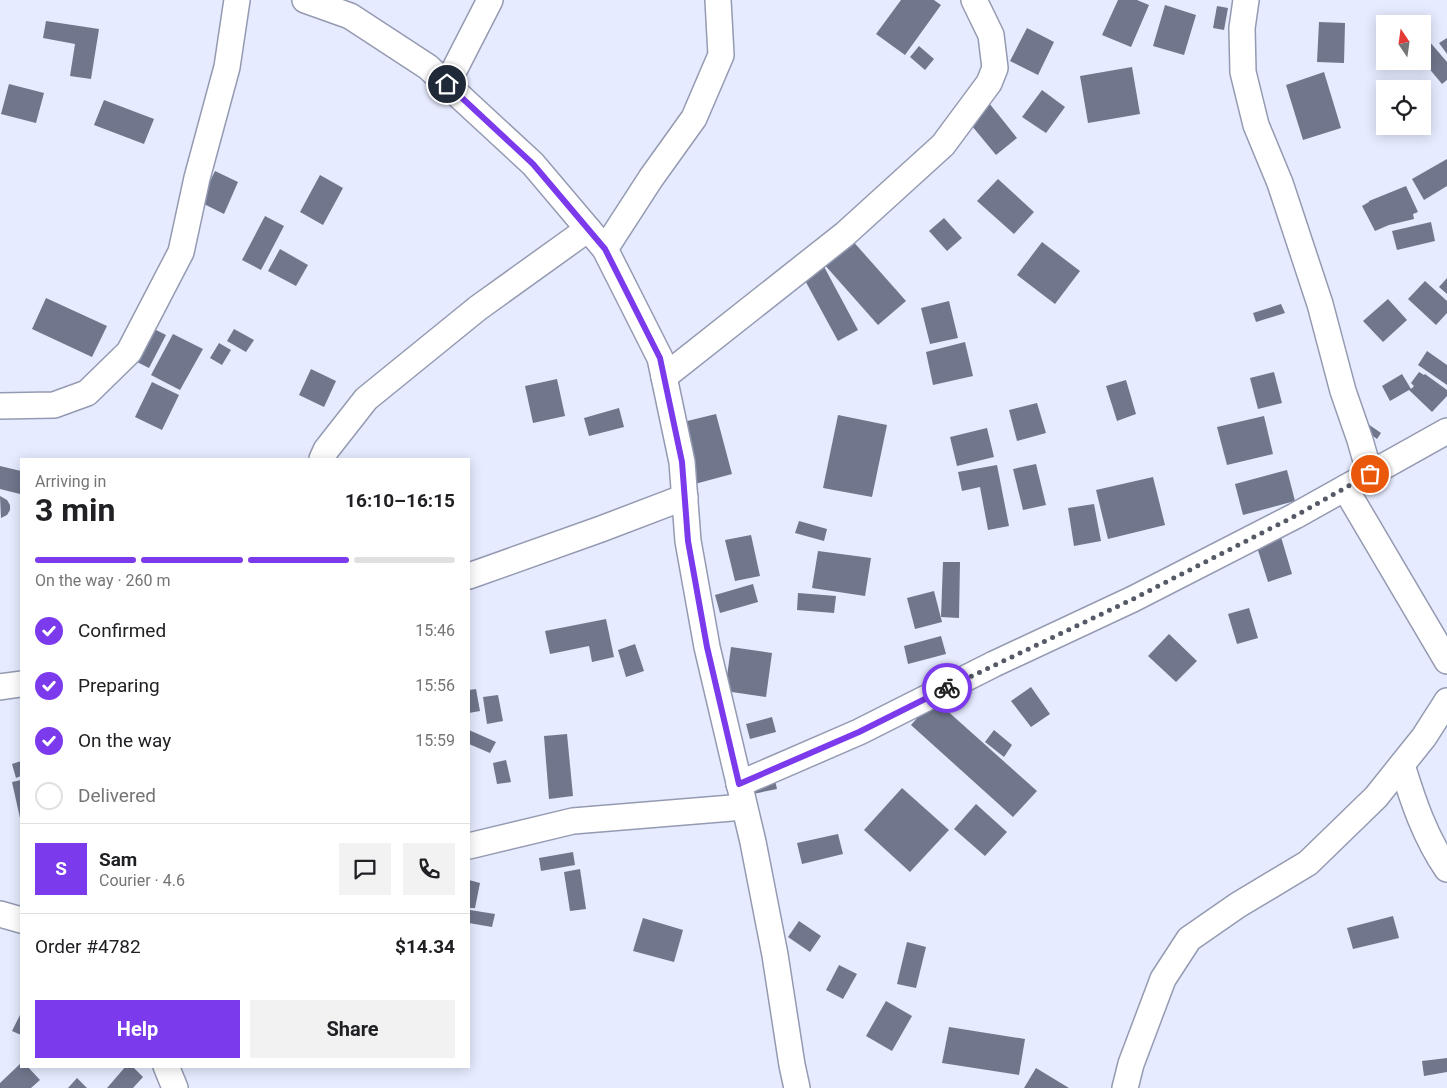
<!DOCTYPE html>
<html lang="en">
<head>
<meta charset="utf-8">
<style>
	:root { --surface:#fff; --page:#f2f2f2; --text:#202124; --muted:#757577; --line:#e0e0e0; --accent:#7c3aed }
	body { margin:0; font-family:Roboto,sans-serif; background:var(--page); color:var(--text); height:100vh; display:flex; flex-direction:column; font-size:19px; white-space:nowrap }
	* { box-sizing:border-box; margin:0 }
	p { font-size:16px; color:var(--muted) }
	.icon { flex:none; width:28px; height:28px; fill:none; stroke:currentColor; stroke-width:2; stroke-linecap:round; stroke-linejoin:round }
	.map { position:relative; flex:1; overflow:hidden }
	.panel { position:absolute; left:20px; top:458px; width:450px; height:610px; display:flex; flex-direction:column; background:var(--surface); border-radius:0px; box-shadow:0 2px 12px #0003 }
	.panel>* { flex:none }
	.needle { width:32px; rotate:347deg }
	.controls { position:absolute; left:1376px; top:15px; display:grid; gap:10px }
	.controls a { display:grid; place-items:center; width:55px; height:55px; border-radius:0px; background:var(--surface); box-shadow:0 2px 12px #0003; font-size:25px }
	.pin { position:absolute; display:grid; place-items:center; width:42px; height:42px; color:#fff; margin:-21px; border:2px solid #fff; border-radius:50%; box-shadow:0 1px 5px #0007 }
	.courier { position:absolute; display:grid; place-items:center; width:50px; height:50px; margin:-25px; border:4px solid #7c3aed; border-radius:50%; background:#fff; color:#222; box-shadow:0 1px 6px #0007 }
	.summary em { font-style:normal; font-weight:700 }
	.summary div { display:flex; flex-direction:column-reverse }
	.summary { display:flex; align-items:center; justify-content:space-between; height:85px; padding:0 15px }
	h1 { font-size:32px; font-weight:700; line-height:38px }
	.bar { display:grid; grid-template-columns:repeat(4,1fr); gap:8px 5px; align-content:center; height:60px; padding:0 15px }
	.bar i { height:6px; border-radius:4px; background:var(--line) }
	.bar .current { background:var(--accent) }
	.bar p { grid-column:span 4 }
	.line { display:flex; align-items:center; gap:12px; padding:0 15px; border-top:1px solid var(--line) }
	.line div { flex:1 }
	.round { display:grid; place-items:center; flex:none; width:52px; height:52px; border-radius:0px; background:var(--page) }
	ol { padding:0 15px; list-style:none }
	li { display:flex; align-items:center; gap:15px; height:55px }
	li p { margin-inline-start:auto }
	li .icon { padding:5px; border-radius:50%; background:var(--accent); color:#fff; stroke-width:4 }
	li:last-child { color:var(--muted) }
	li i { width:28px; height:28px; border:2px solid var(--line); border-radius:50% }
	.cta { display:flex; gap:10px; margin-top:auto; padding:10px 15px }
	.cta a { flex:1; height:58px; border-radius:0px; background:var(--accent); color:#fff; font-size:20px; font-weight:700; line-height:58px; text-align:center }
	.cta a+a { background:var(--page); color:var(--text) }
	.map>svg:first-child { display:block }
</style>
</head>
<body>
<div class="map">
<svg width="1447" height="1088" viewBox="0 0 1447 1088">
	<rect width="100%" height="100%" fill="#e6ebff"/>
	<!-- building -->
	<g fill="#70768c">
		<path d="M901 0H934L941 5 905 55 876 34Z"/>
		<path d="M1118 0H1137L1149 5 1131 47 1102 35Z"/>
		<path d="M1165 5 1196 15 1184 55 1153 46Z"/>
		<path d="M1217 6 1228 8 1224 30 1213 28Z"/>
		<path d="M46 21 99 29 91 79 70 76 75 44 43 38Z"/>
		<path d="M1319 22 1345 23 1344 63 1317 62Z"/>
		<path d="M1027 28 1054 42 1038 75 1010 61Z"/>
		<path d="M1447 38V54L1439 43Z"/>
		<path d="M1429 41 1447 62V80L1442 84 1422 60V46Z"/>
		<path d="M919 46 934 59 925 70 910 57Z"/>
		<path d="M1132 67 1140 114 1088 123 1080 76Z"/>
		<path d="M1324 72 1341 128 1303 140 1286 85Z"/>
		<path d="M9 84 44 93 36 123 1 114Z"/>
		<path d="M1042 90 1065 107 1046 133 1022 117Z"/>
		<path d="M104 100 154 119 144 144 94 125Z"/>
		<path d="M989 103 1017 138 996 155 967 120Z"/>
		<path d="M1447 159V186L1424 200 1412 179Z"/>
		<path d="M215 171 238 182 224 214 200 202Z"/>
		<path d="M320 175 343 188 323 225 300 212Z"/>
		<path d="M998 179 1034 212 1014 234 977 201Z"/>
		<path d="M1406 186 1418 212 1413 214 1414 219 1389 225 1375 231 1362 206 1369 202V201Z"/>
		<path d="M265 216 284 226 261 270 242 260Z"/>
		<path d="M944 218 962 238 947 251 929 231Z"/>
		<path d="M1431 222 1435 241 1397 250 1392 231Z"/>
		<path d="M851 239 906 301 878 325 823 263Z"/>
		<path d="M1042 242 1080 271 1055 304 1017 275Z"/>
		<path d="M280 249 308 265 296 286 268 271Z"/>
		<path d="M821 261 858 330 838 341 801 273Z"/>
		<path d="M1447 278V294L1439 287Z"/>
		<path d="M1425 281 1447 301V313L1436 325 1408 299Z"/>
		<path d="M46 298 107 326 92 357 32 329Z"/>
		<path d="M1388 299 1407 320 1383 342 1363 321Z"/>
		<path d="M949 301 958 338 930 344 921 308Z"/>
		<path d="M1281 304 1285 313 1256 322 1253 313Z"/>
		<path d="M148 326 166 335 149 368 131 359Z"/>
		<path d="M234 329 254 340 246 352 227 341Z"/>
		<path d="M173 334 203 349 180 390 151 375Z"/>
		<path d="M965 342 973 376 933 385 926 352Z"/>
		<path d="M219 343 231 350 222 365 210 358Z"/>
		<path d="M1427 351 1447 365V385L1418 365Z"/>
		<path d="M311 369 336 381 324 407 299 395Z"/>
		<path d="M1274 372 1282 403 1258 409 1250 378Z"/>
		<path d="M1419 372 1424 375 1425 374 1447 390V396L1432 412 1409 390 1390 401 1382 386 1402 374 1411 389 1414 386 1411 383Z"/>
		<path d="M557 379 565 416 533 423 525 386Z"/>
		<path d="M1126 380 1136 414 1117 421 1106 386Z"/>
		<path d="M152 382 179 395 162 430 135 417Z"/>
		<path d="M1037 403 1046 433 1017 441 1009 410Z"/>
		<path d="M619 408 624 427 589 436 584 418Z"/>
		<path d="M716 414 732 474 691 485 675 424Z"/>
		<path d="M838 415 887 425 872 497 823 488Z"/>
		<path d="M1264 416 1273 454 1227 465 1217 427Z"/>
		<path d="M1368 424 1381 433 1377 439 1365 430Z"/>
		<path d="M987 428 994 457 957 466 950 437Z"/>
		<path d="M1036 464 1046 505 1023 510 1013 469Z"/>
		<path d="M997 465 1009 526 988 530 980 487 962 491 958 472Z"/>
		<path d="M0 466 21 471 20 494 0 489Z"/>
		<path d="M1287 470 1295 501 1243 515 1235 484Z"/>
		<path d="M1153 477 1165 525 1108 539 1096 490Z"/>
		<path d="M0 496 7 500 10 505V510L7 515 1 518Z"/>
		<path d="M1094 504 1101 541 1074 546 1068 508Z"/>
		<path d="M799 521 827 529 824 541 795 533Z"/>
		<path d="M751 535 760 576 735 581 725 540Z"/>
		<path d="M1281 537 1292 574 1268 582 1256 544Z"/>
		<path d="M818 551 871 558 865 596 812 588Z"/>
		<path d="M943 562H960L959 618 941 617Z"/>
		<path d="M753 584 758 602 720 613 715 595Z"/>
		<path d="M934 591 942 622 915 629 907 598Z"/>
		<path d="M798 593 836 596 834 613 797 610Z"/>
		<path d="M1249 608 1258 638 1237 644 1228 614Z"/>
		<path d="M606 619 614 657 592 662 589 646 550 654 545 631Z"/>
		<path d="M1169 634 1197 661 1176 682 1148 656Z"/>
		<path d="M941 636 946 654 908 664 904 646Z"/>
		<path d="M635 644 644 671 626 677 618 650Z"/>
		<path d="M731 647 772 653 766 697 725 691Z"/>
		<path d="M1031 687 1050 714 1031 727 1011 701Z"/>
		<path d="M476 689 480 711 469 713V690Z"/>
		<path d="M498 695 503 721 487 724 483 697Z"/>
		<path d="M934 699 1037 791 1013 817 911 725Z"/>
		<path d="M772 717 776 732 750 739 746 724Z"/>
		<path d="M469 730 496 742 490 753 469 744Z"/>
		<path d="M994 730 1012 745 1004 757 985 742Z"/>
		<path d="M567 734 573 796 549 799 544 736Z"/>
		<path d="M506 760 511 782 497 784 493 763Z"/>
		<path d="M21 761V776L16 778 12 764Z"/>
		<path d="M774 776 777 789 748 795Z"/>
		<path d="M21 780V818H20L12 782Z"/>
		<path d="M902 788 949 830 910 872 864 830Z"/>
		<path d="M976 804 1007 832 985 856 954 829Z"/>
		<path d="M838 834 843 854 802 864 797 843Z"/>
		<path d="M573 852 575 865 541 871 539 858Z"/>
		<path d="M580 869 586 909 570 911 564 872Z"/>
		<path d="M469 880 480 883 475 908H469Z"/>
		<path d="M470 910 495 914 492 927 469 923Z"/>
		<path d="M1393 916 1399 938 1353 949 1347 928Z"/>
		<path d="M643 918 683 930 674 962 633 951Z"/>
		<path d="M799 921 821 936 810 952 788 937Z"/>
		<path d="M907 942 926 947 916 988 897 984Z"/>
		<path d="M839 965 857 974 843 999 826 990Z"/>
		<path d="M886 1001 912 1016 892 1051 866 1036Z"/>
		<path d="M21 1013V1035L12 1031Z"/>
		<path d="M949 1027 1025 1039 1019 1075 942 1063Z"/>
		<path d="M1447 1058V1072L1424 1076 1422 1061Z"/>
		<path d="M21 1063V1066H27L40 1080 31 1088H0V1083Z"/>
		<path d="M126 1066H132L143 1077 133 1088H107Z"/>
		<path d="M1036 1068 1069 1088H1024Z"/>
		<path d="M77 1078 87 1088H68Z"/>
	</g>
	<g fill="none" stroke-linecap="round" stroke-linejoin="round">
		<!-- street casing -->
		<g stroke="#949ab1" stroke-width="28">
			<g id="street">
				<path d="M305 0 350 16 428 67 533 164 605 249 660 358 682 462 688 541 707 647 753 842 775 955 792 1065 797 1088"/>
				<path d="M1246 0 1242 28 1243 72 1256 125 1280 183 1320 304 1343 391 1360 440 1370 475"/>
				<path d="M447 84 490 0"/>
				<path d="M605 249 651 178 694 118 721 55 718 0"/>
				<path d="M664 377 845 234 943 145 989 83 995 68 991 35 974 0"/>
				<path d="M0 406 54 405 87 393 129 352 181 252 197 178 227 67 237 0"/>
				<path d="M322 459 326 450 366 399 478 308 588 229"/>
				<path d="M1345 488 1447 661"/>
				<path d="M469 576 601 529 685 497"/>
				<path d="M0 687 21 684"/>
				<path d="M1402 765C1413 801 1425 837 1447 869"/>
				<path d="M739 784 859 732 994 664 1133 599 1295 516 1447 431"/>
				<path d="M469 846 573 821 744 807"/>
				<path d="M0 914 21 920"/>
				<path d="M166 1066 175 1088"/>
				<path d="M1125 1088 1131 1064 1163 979 1189 939 1238 905 1308 863 1376 797 1424 737 1447 701"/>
			</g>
		</g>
		<!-- street -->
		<use href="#street" stroke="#fff" stroke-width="25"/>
	</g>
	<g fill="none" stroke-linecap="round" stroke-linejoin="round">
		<!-- done -->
		<path stroke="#565966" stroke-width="5" stroke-dasharray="0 9" d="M947 688 1133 599 1295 516 1370 474"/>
		<!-- route -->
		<path stroke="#7c3aed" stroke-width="6" d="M447 84 533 164 605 249 660 358 682 462 688 541 707 647 739 784 859 732 947 688"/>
	</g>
</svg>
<div class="controls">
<a><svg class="needle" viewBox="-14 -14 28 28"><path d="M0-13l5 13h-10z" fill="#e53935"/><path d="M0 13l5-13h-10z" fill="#757577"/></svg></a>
<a><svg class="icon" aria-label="locate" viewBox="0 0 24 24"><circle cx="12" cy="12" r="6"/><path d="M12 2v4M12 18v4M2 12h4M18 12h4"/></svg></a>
</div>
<div class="pin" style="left:1370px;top:474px;background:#ea580c"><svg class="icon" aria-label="bag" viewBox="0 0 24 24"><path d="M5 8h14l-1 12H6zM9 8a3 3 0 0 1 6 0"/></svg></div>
<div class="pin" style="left:447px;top:84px;background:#1f2937"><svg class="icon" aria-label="home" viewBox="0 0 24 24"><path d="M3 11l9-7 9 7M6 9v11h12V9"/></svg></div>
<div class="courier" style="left:947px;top:688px"><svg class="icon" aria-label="bike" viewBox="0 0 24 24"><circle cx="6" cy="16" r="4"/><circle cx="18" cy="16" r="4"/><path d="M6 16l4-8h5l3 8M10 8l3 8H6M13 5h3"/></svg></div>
<section class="panel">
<div class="summary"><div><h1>3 min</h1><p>Arriving in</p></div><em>16:10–16:15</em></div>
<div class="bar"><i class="current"></i><i class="current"></i><i class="current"></i><i></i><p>On the way · 260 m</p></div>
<ol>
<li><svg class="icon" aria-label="check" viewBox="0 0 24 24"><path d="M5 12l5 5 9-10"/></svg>Confirmed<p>15:46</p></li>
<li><svg class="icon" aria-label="check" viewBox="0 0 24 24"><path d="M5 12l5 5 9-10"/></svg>Preparing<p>15:56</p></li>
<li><svg class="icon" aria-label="check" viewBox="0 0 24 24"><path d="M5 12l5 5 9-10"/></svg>On the way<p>15:59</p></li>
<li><i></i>Delivered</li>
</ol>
<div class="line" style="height:90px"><b class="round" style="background:var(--accent);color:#fff">S</b><div><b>Sam</b><p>Courier · 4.6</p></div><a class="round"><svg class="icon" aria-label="chat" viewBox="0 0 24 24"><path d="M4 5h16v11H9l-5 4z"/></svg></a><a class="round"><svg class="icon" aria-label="phone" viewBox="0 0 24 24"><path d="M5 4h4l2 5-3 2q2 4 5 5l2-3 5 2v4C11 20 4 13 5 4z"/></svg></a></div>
<div class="line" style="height:65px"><div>Order #4782</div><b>$14.34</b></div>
<div class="cta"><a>Help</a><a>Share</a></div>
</section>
</div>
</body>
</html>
